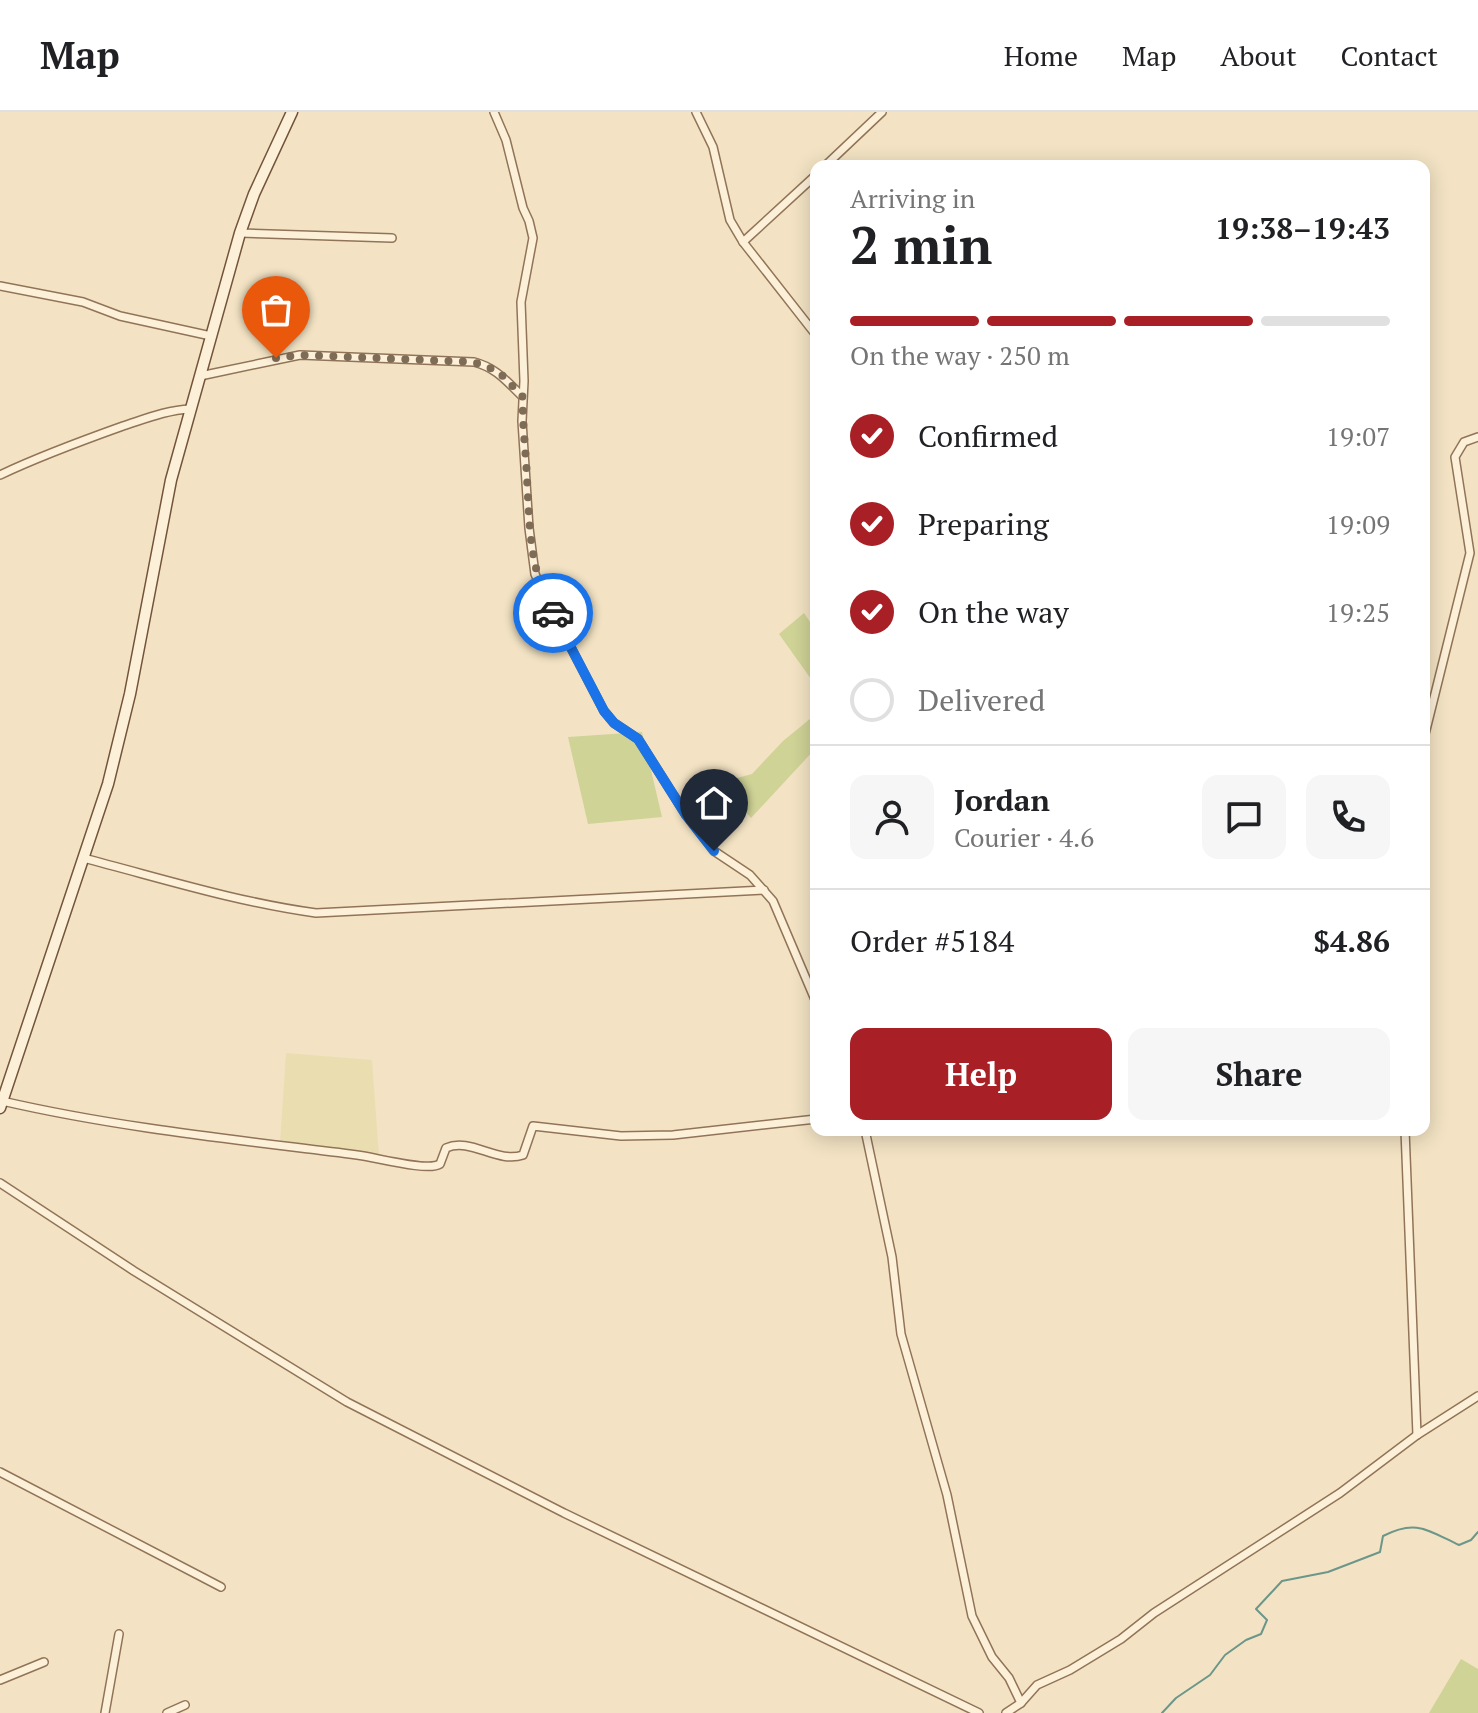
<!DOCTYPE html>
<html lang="en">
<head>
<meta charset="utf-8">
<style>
	:root { --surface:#fff; --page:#f6f6f6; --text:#202124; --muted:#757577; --line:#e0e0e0; --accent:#a82026 }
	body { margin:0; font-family:"PT Serif",serif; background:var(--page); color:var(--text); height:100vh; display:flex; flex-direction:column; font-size:30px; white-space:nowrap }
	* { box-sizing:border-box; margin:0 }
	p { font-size:26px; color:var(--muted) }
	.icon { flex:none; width:44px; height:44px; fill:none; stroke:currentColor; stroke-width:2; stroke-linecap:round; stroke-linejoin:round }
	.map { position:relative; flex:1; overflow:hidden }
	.sheet { position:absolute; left:810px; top:48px; width:620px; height:976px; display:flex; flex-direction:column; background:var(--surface); border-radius:16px; box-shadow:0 4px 20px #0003 }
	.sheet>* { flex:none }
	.pin { position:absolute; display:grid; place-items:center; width:68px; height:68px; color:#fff; margin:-82px -34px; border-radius:50% 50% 50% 0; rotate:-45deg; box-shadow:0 0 8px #0007 }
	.pin .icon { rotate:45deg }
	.courier { position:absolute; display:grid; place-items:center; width:80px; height:80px; margin:-40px; border:6px solid #1a73e8; border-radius:50%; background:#fff; color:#222; box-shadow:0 2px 10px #0007 }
	.summary em { font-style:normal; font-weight:700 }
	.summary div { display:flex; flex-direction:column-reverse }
	.summary { display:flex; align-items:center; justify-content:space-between; height:136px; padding:0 40px }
	h1 { font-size:52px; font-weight:700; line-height:60px }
	.bar { display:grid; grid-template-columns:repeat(4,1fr); gap:12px 8px; align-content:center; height:96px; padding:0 40px }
	.bar i { height:10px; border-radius:6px; background:var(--line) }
	.bar .active { background:var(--accent) }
	.bar p { grid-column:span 4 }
	.line { display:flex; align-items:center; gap:20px; padding:0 40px; border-top:2px solid var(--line) }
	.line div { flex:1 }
	.round { display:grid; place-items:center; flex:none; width:84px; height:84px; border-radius:16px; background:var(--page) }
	ol { padding:0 40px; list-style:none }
	li { display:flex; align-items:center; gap:24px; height:88px }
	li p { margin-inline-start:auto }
	li .icon { padding:8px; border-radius:50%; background:var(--accent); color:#fff; stroke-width:4 }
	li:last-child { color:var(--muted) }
	li i { width:44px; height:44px; border:4px solid var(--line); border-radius:50% }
	.primary-button { display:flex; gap:16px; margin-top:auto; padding:16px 40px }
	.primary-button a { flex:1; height:92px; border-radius:16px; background:var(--accent); color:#fff; font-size:32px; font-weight:700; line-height:92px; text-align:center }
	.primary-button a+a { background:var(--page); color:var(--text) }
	header { display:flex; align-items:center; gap:48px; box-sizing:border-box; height:112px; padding:0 40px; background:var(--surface); border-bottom:2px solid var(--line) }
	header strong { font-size:38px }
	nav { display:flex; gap:44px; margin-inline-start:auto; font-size:28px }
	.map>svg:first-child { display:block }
</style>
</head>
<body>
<header>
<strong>Map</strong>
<nav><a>Home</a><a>Map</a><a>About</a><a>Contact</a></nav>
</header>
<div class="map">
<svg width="1478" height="1601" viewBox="0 0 1478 1601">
	<rect width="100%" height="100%" fill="#f3e3c4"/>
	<!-- farmland -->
	<path fill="#eadeb0" d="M286 941 372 948 379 1044 280 1031Z"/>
	<!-- green -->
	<g fill="#cfd396">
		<path d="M804 501 816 519V574L779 522Z"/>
		<path d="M816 602V636L751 706 731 683 737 666 752 662 783 629Z"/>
		<path d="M642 620 662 705 588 712 568 625Z"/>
		<path d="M1461 1547 1478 1557V1601H1429Z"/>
	</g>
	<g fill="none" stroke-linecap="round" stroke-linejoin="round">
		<!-- stream -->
		<path stroke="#6b968a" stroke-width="2" d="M1162 1601 1176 1586 1210 1563 1225 1543 1246 1528 1261 1522 1267 1508 1256 1497 1282 1469 1328 1460 1380 1440 1383 1424C1416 1407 1427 1418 1459 1433L1471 1428 1478 1420"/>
		<!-- street casing -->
		<g stroke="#917457" stroke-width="10">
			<g id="street">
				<path d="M494 0 506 28 523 96 529 109 533 126 521 190 524 269 522 309 529 416 535 462 548 492 604 599 614 611 638 627 686 703 714 739 750 763 773 789 816 890"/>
				<path d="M696 0 713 35 730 108 743 130 816 223"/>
				<path d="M825 54 882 0"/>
				<path d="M240 121 392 126"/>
				<path d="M743 130 816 63"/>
				<path d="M0 174 83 190 120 204 211 224"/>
				<path d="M200 264 300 243 474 250C497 256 507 270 523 285"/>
				<path d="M0 363C40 344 81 329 123 314 145 307 167 298 190 297"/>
				<path d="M1424 626 1470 441 1455 345 1464 330 1478 325"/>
				<path d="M83 746C161 766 236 790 316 801L764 778"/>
				<path d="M2 989C119 1016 239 1028 357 1043 375 1045 428 1060 440 1052L446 1036C471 1025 497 1052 523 1043L533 1014 621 1024 673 1023 816 1007"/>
				<path d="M865 1018 892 1145 901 1222 947 1383 972 1504 992 1545 1009 1566 1021 1591"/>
				<path d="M1405 1018 1417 1323"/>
				<path d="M0 1071 134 1159 347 1290 564 1401 979 1601"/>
				<path d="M0 1360 221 1475"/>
				<path d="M0 1568 44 1550"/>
				<path d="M105 1601 119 1522"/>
				<path d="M167 1601 185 1593"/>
				<path d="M1006 1601 1021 1591 1037 1573 1070 1558 1121 1527 1154 1501 1340 1381 1417 1323 1478 1284"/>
			</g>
		</g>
		<!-- secondary casing -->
		<g stroke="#73543b" stroke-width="13">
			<path id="secondary" d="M0 996 108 672 130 582 171 368 240 121 254 82 292 0"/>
		</g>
		<!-- street -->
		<use href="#street" stroke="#fdf0d9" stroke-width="7"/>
		<!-- secondary -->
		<use href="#secondary" stroke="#fdf0d9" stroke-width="10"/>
	</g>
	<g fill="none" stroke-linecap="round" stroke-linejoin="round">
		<!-- done -->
		<path stroke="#7e6c57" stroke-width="8" stroke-dasharray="0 14.4" d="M276 246 300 243 474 250 498 259 523 285C522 313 526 339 527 367 530 416 529 456 553 501"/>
		<!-- route -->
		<path stroke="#1a73e8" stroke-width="10" d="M553 501 604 599 614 611 638 627 686 703 714 739"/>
	</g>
</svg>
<div class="pin" style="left:276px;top:246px;background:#ea580c"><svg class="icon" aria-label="bag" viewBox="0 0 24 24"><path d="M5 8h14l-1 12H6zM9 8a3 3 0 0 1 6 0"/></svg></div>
<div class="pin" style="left:714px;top:739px;background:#1f2937"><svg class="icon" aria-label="home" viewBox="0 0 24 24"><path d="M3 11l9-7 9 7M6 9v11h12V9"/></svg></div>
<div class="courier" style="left:553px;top:501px"><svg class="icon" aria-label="car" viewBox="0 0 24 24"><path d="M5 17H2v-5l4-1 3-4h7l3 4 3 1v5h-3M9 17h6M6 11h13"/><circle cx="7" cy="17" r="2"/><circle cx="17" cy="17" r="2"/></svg></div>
<section class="sheet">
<div class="summary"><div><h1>2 min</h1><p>Arriving in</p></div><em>19:38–19:43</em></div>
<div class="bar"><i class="active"></i><i class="active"></i><i class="active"></i><i></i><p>On the way · 250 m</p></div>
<ol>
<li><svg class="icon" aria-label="check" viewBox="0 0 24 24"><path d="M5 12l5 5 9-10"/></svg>Confirmed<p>19:07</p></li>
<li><svg class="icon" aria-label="check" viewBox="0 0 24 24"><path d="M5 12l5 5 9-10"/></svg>Preparing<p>19:09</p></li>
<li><svg class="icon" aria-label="check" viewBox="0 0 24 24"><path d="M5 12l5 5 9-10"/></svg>On the way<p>19:25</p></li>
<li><i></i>Delivered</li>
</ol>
<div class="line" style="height:144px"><a class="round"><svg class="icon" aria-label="person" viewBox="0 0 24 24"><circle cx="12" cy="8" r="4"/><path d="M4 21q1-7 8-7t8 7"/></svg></a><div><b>Jordan</b><p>Courier · 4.6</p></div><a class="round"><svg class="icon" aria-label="chat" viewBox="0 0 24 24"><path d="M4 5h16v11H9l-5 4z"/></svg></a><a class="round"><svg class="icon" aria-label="phone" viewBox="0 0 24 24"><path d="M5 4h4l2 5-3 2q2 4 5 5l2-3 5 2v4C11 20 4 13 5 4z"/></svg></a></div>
<div class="line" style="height:104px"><div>Order #5184</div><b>$4.86</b></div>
<div class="primary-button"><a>Help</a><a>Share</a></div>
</section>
</div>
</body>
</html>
